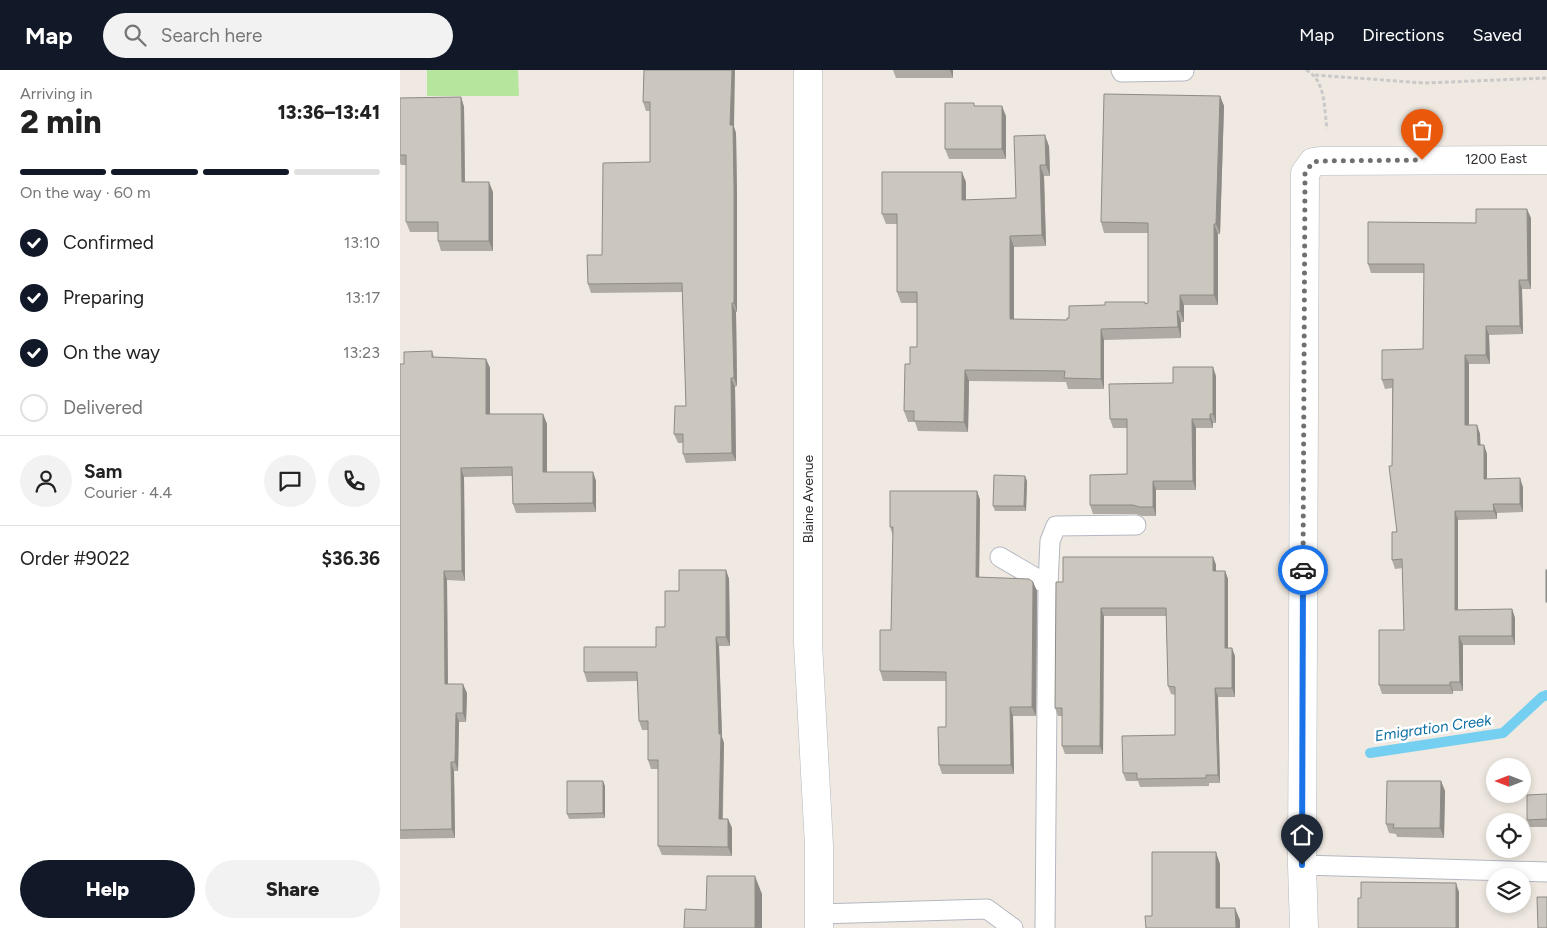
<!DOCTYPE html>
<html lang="en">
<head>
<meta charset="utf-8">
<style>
	:root { --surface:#fff; --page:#f2f2f2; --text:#222; --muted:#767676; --line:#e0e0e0; --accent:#111827 }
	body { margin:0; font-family:Figtree,sans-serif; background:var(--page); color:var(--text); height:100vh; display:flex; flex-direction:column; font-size:19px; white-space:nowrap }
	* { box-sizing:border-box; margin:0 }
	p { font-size:16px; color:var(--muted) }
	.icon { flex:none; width:28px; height:28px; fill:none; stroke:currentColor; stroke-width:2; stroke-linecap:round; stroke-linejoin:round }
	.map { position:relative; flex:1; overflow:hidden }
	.drawer { display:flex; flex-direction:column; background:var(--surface); width:400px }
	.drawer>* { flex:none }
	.needle { width:32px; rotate:270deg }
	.buttons { position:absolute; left:1086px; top:688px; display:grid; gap:10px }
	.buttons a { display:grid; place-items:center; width:45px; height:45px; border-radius:50%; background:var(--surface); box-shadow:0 2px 8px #0003; font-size:25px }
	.pin { position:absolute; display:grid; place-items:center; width:42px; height:42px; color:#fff; margin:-51px -21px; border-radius:50% 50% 50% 0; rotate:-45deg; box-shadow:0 0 5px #0007 }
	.pin .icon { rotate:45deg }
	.courier { position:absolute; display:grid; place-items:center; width:50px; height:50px; margin:-25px; border:4px solid #1a73e8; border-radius:50%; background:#fff; color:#222; box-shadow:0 1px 6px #0007 }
	.overview em { font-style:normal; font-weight:800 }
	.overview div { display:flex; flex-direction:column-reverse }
	.overview { display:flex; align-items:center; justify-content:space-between; height:85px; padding:0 20px }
	h1 { font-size:32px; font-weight:800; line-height:38px }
	.bar { display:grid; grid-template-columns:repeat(4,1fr); gap:8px 5px; align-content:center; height:60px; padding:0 20px }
	.bar i { height:6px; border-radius:4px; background:var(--line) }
	.bar .selected { background:var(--accent) }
	.bar p { grid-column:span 4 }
	.line { display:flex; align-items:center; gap:12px; padding:0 20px; border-top:1px solid var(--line) }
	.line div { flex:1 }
	.round { display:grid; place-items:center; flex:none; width:52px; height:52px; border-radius:26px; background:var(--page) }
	ol { padding:0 20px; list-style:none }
	li { display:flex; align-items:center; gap:15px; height:55px }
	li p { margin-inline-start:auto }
	li .icon { padding:5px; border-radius:50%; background:var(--accent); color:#fff; stroke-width:4 }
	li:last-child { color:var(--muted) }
	li i { width:28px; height:28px; border:2px solid var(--line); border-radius:50% }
	.cta { display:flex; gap:10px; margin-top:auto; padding:10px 20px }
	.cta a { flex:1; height:58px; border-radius:30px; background:var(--accent); color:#fff; font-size:20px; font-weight:800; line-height:58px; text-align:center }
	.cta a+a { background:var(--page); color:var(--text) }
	header { display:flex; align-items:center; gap:30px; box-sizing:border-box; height:70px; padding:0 25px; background:var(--accent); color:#fff }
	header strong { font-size:24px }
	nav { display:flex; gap:28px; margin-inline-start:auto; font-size:18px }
	.search { width:350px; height:45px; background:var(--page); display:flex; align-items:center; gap:12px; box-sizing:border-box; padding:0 18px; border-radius:28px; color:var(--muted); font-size:19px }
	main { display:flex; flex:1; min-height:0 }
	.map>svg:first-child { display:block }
</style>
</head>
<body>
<header>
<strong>Map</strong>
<div class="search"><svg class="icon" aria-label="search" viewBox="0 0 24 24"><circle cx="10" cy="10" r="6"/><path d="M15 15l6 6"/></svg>Search here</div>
<nav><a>Map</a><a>Directions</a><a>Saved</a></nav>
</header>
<main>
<section class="drawer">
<div class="overview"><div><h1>2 min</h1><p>Arriving in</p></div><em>13:36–13:41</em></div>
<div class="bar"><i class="selected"></i><i class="selected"></i><i class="selected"></i><i></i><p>On the way · 60 m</p></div>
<ol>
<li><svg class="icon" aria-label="check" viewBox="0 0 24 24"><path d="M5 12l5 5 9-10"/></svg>Confirmed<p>13:10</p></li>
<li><svg class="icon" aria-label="check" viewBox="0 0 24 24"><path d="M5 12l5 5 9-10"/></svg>Preparing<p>13:17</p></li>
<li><svg class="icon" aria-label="check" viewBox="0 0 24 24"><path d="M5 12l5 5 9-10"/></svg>On the way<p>13:23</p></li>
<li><i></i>Delivered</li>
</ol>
<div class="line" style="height:90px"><a class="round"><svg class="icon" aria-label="person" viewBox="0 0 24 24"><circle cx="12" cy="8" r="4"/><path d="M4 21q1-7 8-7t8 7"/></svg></a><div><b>Sam</b><p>Courier · 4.4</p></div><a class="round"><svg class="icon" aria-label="chat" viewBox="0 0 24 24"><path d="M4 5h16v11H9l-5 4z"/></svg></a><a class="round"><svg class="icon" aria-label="phone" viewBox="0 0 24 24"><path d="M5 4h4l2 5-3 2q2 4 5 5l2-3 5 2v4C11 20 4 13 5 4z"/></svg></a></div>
<div class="line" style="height:65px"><div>Order #9022</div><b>$36.36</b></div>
<div class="cta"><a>Help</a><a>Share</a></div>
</section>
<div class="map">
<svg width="1147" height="858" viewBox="0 0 1147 858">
	<rect width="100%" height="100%" fill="#efe9e1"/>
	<!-- green -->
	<path fill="#b6e59e" d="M27 0H118L119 26H27Z"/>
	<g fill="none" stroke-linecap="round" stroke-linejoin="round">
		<!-- stream -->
		<path stroke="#75cff0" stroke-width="10" d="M970 683 1103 663 1142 627 1147 625"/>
		<!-- lane casing -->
		<g stroke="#b4b7c1" stroke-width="21">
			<g id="lane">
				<path d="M721 0 722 2 784 1"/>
				<path d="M600 487 648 515 645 858"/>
				<path d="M648 515 650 471 656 456 736 455"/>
				<path d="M902 795 1147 802"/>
				<path d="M419 844 587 839 613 858"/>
			</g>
		</g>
		<!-- street casing -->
		<g stroke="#b4b7c1" stroke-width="29">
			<g id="street">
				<path d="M408 0V573L419 776V858"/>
				<path d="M904 858 902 795 905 103 913 92 920 91 1147 90"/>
			</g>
		</g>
		<!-- path -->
		<g stroke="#c9c9c9" stroke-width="3" stroke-dasharray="4 2.5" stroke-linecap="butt">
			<path d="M906 0C926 10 924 39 927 59"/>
			<path d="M915 5 1024 13 1147 8"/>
		</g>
		<!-- lane -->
		<use href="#lane" stroke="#fff" stroke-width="19"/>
		<!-- street -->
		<use href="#street" stroke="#fff" stroke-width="28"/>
	</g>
	<!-- wall -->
	<g fill="#afaba4">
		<path d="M244 0 334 57 336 63 337 125V242H336L337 316 335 317 336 391 286 393 283 384V373H278L274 364 286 336 283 222 191 223 188 214 250 92V41H246L243 32Z"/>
		<path d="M493 0H553V8H496Z"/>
		<path d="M820 26 824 36 820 164H818V235H784V252H781V268L704 270V319H668L666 312 569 311 568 362 518 361 515 352H508L504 341 510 294 517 277V233H501L497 222V154H486L482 144 566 112V130L616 128 649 76 650 106H644L646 176 614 177V249L667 250 669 248 748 233V163H704L701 152Z"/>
		<path d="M61 27 64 37 65 112 93 122V181H41L38 171V162H10L6 152V95H1L0 93V28Z"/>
		<path d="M606 46V89H549L545 79Z"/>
		<path d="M1131 148V219H1122L1123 264 1089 265 1090 294H1069V355H1077L1080 364V375H1084L1087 384V409L1123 417V442L1097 443V449L1058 450V540L1112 539 1115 548V575H1063V621H1053V624H982L979 615 1004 560 1003 498 995 499 992 490 997 462 992 396V318L985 319 982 310 1023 279 1024 203H971L968 194 1076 153Z"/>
		<path d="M32 281 34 287 86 289 90 298V344H143L147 354V402H193L196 411V442L116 443 113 434 112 406 64 407 65 511 47 510 48 614 67 623 66 652H59L58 701H54L55 768 0 769V294H4Z"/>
		<path d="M816 306V353H813V358H796V420H756V446H742L736 444H693L690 435 727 404V358H713L710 349 773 313Z"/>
		<path d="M627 411 626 441H595L593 436Z"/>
		<path d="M577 421 580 430 579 507 633 512 637 521 636 646H613L614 704H542L539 695 546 657V611H483L480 601 491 560 493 466 490 457Z"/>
		<path d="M813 487 816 495V501H825L828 509V578L835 586V627H818L820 713H809V716L740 717 738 711H726L723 703 775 665V625L771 624 768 616 766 546H704L703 684H665L662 676V646H658L655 638 663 512Z"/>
		<path d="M326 500 329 509 330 576H319L322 667 324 673 323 749H328L332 758V786L262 785 258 776V699H251L248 690V660H242L239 651 238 611 187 612 184 602 256 577 265 557 279 521Z"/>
		<path d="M1041 711 1045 721 1044 768 997 767 996 764 989 763 986 754Z"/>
		<path d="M205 716V748L169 749 167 744Z"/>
		<path d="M1147 724V757H1130L1127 750Z"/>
	</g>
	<!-- shaded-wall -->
	<g fill="#8e8b86">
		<path d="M332 0H335L334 57 336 63 337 125V242L334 233 330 55Z"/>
		<path d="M550 0H553V8Z"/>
		<path d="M820 26 824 36 820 164 816 154Z"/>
		<path d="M61 27 64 37 65 122 62 112Z"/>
		<path d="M602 36 606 46V89L602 79Z"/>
		<path d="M645 65 649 76 650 106 646 95Z"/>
		<path d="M640 95 644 106 646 176 642 165Z"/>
		<path d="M562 102 566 112V140L562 130Z"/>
		<path d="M89 112 93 122V181L89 171Z"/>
		<path d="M1127 139 1131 148V219L1128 210Z"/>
		<path d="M814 154 818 164V235L814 225Z"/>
		<path d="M610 166 614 177V260L610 249Z"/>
		<path d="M1119 210 1122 219 1123 264 1120 256Z"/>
		<path d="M780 225 784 235V252L780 241Z"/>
		<path d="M332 233 336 242 337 316 334 308Z"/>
		<path d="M777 241 781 252V268L778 257Z"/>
		<path d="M1086 256 1089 265 1090 294 1086 285Z"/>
		<path d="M701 259 704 270V319L701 309Z"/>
		<path d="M1065 285 1069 294V364L1065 355Z"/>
		<path d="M86 289 90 298V353L86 344Z"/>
		<path d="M813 297 816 306V353L813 344Z"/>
		<path d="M565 300 569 311 568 362 564 352Z"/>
		<path d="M331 308 335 317 336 391 332 383Z"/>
		<path d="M143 344 147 354V411L143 402Z"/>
		<path d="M810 344 813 353V358L810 349Z"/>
		<path d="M792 349 796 358V420L793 411Z"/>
		<path d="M1077 355 1080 364 1081 384 1078 375Z"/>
		<path d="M1084 375 1087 384V417L1084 409Z"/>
		<path d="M61 398 64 407 65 511 62 501Z"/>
		<path d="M193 402 196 411V442L193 433Z"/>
		<path d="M625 406 627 411 626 441 624 436Z"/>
		<path d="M1120 408 1123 417V442L1120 434Z"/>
		<path d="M753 411 756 420V446L753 437Z"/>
		<path d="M577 421 580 430 579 517 576 507Z"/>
		<path d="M1093 434 1097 443V449L1094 441Z"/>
		<path d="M1055 441 1058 450V548L1055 540Z"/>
		<path d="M813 487 816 495V509L813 501Z"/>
		<path d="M326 500 329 509 330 576 326 567Z"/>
		<path d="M44 501 47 510 48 623 45 614Z"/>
		<path d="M825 501 828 509V586L825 578Z"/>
		<path d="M633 512 637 521 636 646 632 637Z"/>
		<path d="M701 538 704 546 703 684 700 676Z"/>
		<path d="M1112 539 1115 548V575L1112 566Z"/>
		<path d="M1059 566 1063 575V621L1060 612Z"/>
		<path d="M316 567 319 576 322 667 324 673 322 758 319 749V664Z"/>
		<path d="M832 578 835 586V627L832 618Z"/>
		<path d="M1050 612 1053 621V624L1050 615Z"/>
		<path d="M63 614 67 623 66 652 63 643Z"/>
		<path d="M815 618 818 627 820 713 818 705Z"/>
		<path d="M610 637 613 646 614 704 611 695Z"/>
		<path d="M56 643 59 652 58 701 55 692Z"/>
		<path d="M51 692 54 701 55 768 52 759Z"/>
		<path d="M203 711 205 716V748L203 743Z"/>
		<path d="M1041 711 1045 721 1044 768 1040 758Z"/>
		<path d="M328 749 332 758V786L328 777Z"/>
		<path d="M816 782 820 794V850L816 838Z"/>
		<path d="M355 806 362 824V858H355Z"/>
		<path d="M1056 813 1059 822V858H1056Z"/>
		<path d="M835 838 840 850V858H836Z"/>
	</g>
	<!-- building -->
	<g fill="#cbc7bf" stroke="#8e8b86">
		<path d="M244 0H332L330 55H333L334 116V233H332L334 308H331L332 383 283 384V364H274L275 336H286L282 213 188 214 187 185H202L203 93 250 92V32H243Z"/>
		<path d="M704 24 820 26 816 154H814V225H780V241H777L778 257 701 259V309L664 308 665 301 565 300 564 352 514 351V341H504L505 294H510V277H517V222H497V144H482V102H562V130L616 128 614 66 645 65 646 95H640L642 165 610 166V249L667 250V248H669V236L705 235V232H745V234L748 233V153L701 152Z"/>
		<path d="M61 27 62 112H89V171H38V152H6V85H0V28Z"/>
		<path d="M545 33H574V36H602V79H545Z"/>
		<path d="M1076 139H1127L1128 210H1119L1120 256H1086V285H1065V355H1077L1078 375H1084V409L1120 408V434H1093L1094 441H1055V540L1112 539V566H1059L1060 612H1050V615H979V560H1004L1002 489 992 490V462H997L989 396H992L993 309 982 310V280L1023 279 1024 194H968V152L1076 153Z"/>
		<path d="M32 281V287L86 289V344H143V402H193V433L113 434 112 397 61 398 62 501H44L45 614H63V643H56L55 692H51L52 759 0 760V294H4V282Z"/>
		<path d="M773 297H813V344H810V349H792L793 411H753V437H739L733 435H690V405L727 404V349H710L709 314 773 313Z"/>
		<path d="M594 405 625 406 624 436H593Z"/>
		<path d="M490 421H577L576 507 629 509 633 512 632 637H610L611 695H539L538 657H546V602L480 601V560H491L493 457H490Z"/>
		<path d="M663 487H813V501H825V578H832V618H815L818 705H806V708L737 709V703H723L722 666 775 665V617L768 616 766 538H701L700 676H662V638H655L656 512H663Z"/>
		<path d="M279 500H326V567H316L319 664H321L319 749H328V777L258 776V690H248V651H239L237 602H184V577H256V557H265V521H279Z"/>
		<rect x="1146" y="500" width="1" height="32"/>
		<path d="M167 711H203V743L167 744Z"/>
		<path d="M987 711H1041L1040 758H993L994 754H986Z"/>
		<path d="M1147 724V749L1127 750V725Z"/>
		<path d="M752 782H816V838H835L836 858H746L745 846H752Z"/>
		<path d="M307 806H355V858H284L285 839 306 840Z"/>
		<path d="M961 812 1056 813V858H958V828H961Z"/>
		<path d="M1137 827H1147V858H1138Z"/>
	</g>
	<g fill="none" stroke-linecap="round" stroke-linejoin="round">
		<!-- done -->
		<path stroke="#726f6d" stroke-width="5" stroke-dasharray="0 9" d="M903 500 905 103 913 92 920 91 1022 90"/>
		<!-- route -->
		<path stroke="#1a73e8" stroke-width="6" d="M902 795 903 500"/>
	</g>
	<g text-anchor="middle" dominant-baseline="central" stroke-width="5" stroke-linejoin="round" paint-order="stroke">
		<!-- street labels -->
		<g font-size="14" fill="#2e2e2e" stroke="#fff">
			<text transform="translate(1096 89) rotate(-1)">1200 East</text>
			<text transform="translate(408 429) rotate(-90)">Blaine Avenue</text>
		</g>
		<!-- water labels -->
		<g font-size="15" font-style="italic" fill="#0d6fa3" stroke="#fff">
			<text transform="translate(1033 658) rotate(-8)">Emigration Creek</text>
		</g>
	</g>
</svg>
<div class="buttons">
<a><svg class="needle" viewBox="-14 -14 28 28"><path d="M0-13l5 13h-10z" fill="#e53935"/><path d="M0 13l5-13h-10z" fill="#767676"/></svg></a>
<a><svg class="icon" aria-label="locate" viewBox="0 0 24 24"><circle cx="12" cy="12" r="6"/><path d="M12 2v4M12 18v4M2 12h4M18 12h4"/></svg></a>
<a><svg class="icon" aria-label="layers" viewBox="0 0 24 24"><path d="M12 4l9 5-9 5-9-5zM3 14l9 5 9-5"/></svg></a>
</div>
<div class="pin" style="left:1022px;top:90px;background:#ea580c"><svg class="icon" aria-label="bag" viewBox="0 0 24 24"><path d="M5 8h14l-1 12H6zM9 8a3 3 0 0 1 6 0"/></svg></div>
<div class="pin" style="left:902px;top:795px;background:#1f2937"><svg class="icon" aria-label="home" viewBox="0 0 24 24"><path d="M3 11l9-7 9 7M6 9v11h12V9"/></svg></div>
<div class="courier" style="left:903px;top:500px"><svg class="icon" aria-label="car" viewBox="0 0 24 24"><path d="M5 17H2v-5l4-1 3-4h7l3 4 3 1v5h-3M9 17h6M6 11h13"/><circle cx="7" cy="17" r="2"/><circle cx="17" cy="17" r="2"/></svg></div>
</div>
</main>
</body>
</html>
